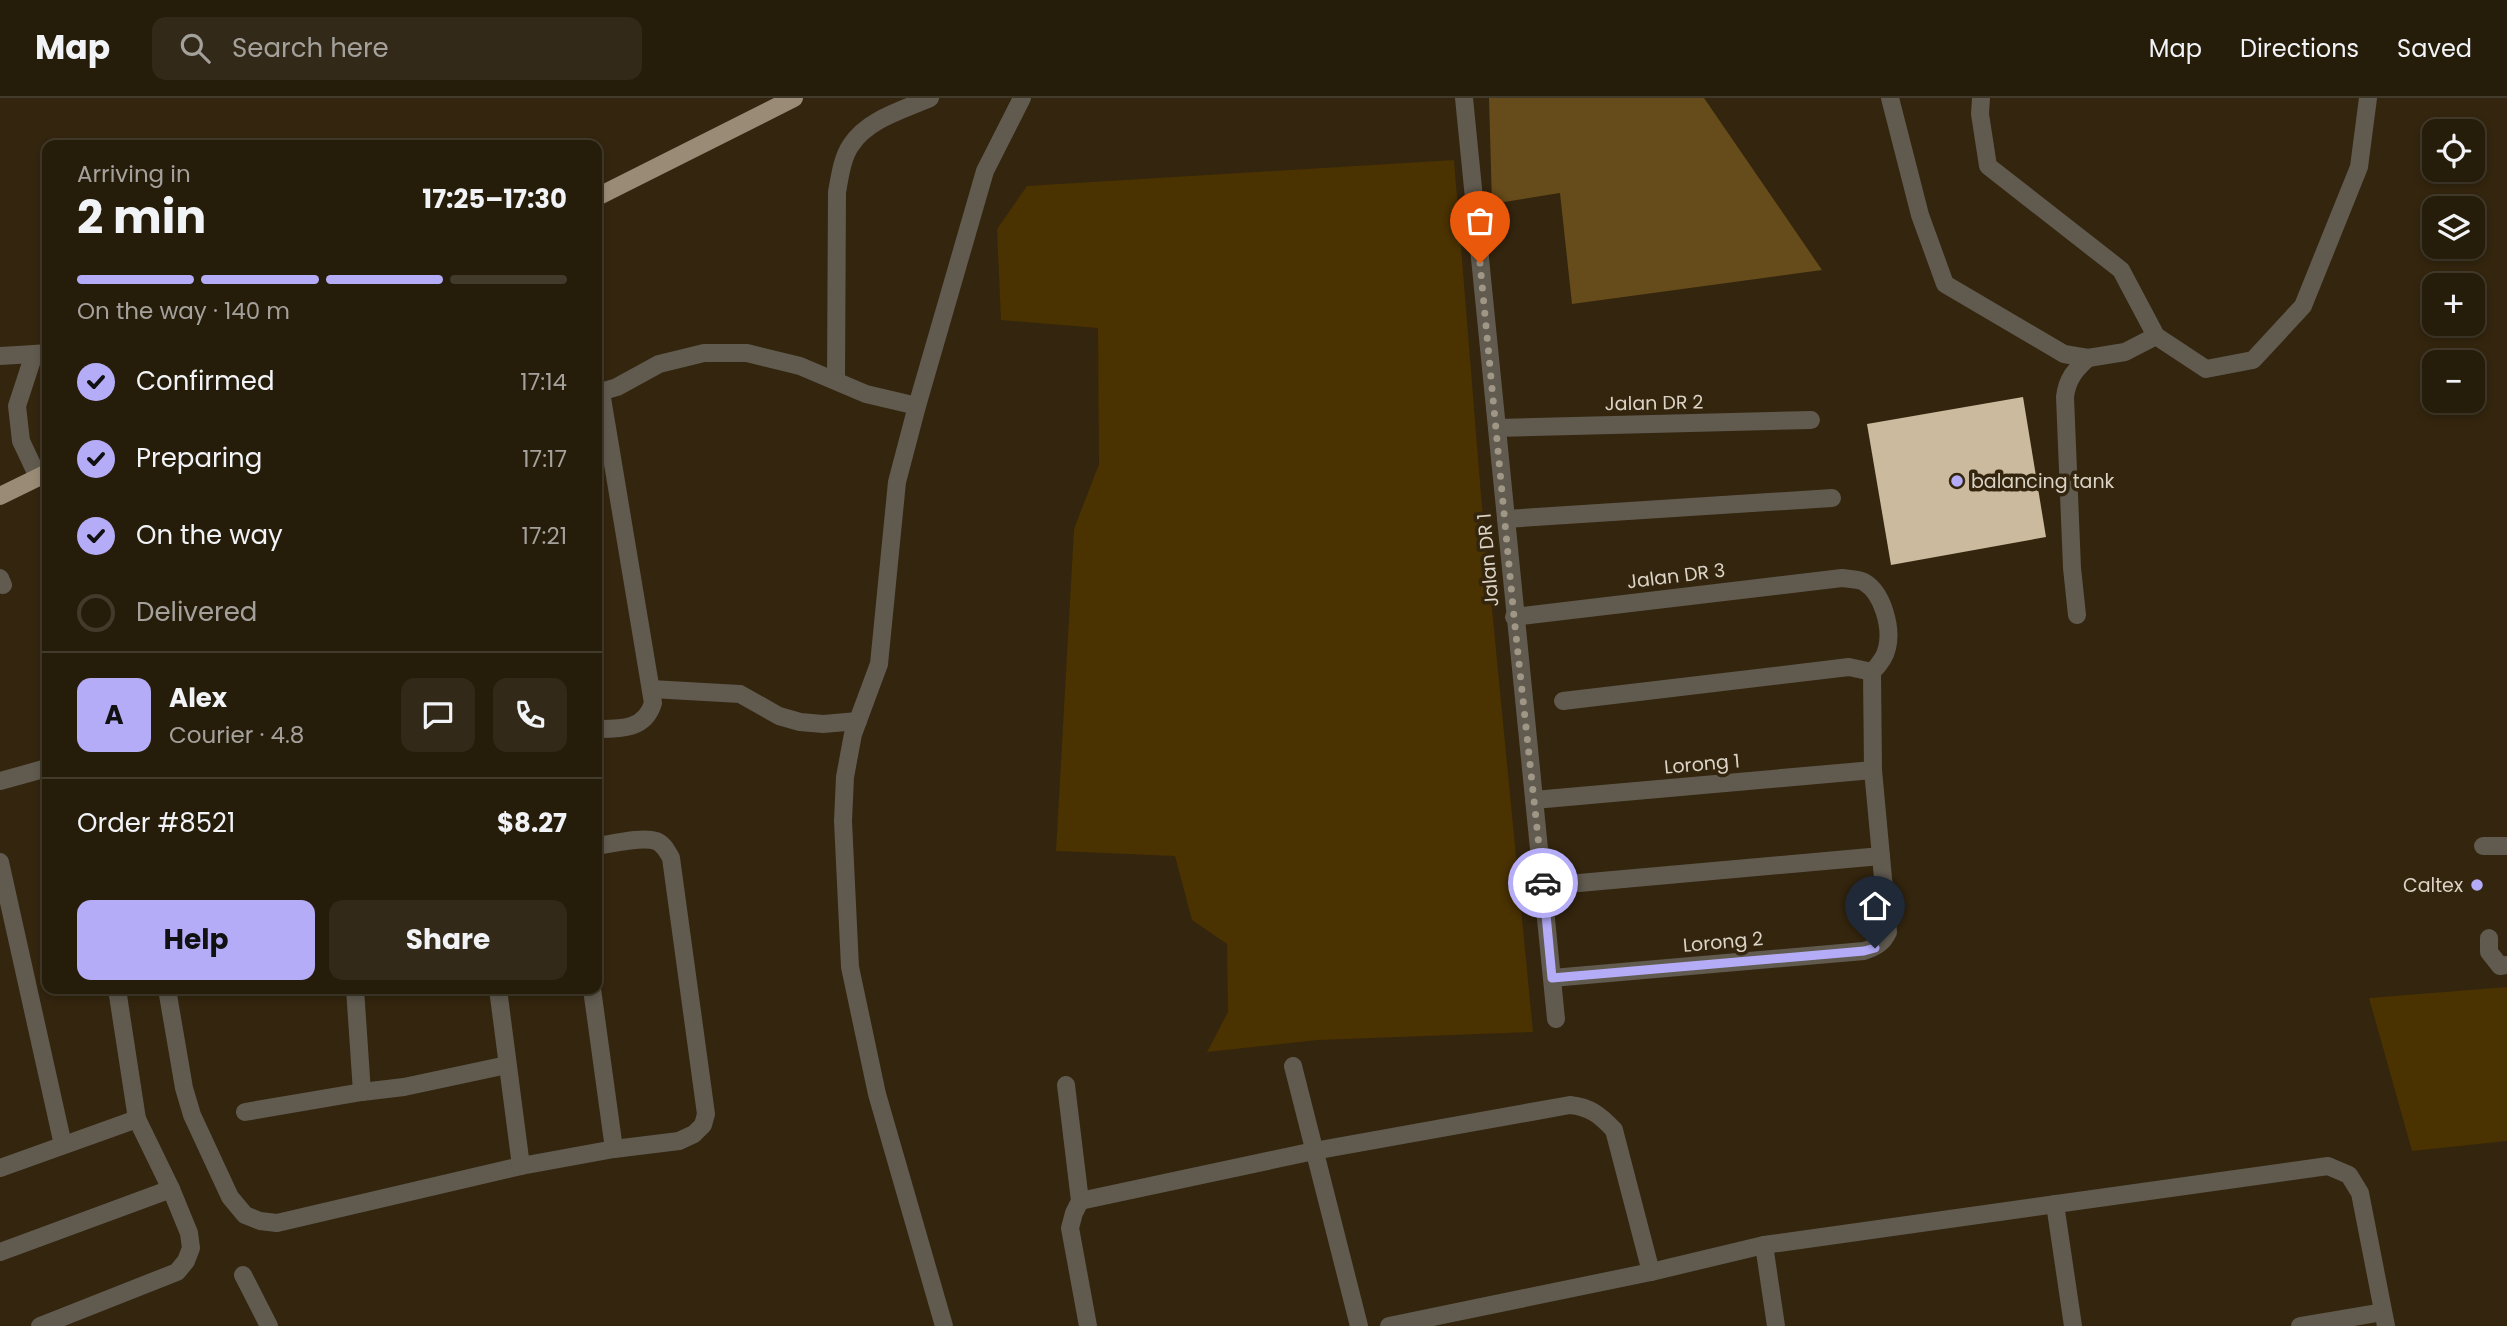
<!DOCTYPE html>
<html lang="en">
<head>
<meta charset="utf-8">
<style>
	:root { --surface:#261c0a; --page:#322918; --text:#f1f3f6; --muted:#a4a19c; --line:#423a2b; --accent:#b5acf8 }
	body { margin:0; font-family:Poppins,sans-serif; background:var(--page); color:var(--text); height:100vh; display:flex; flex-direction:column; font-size:26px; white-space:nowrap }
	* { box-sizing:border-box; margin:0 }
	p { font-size:23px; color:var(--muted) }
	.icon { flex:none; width:38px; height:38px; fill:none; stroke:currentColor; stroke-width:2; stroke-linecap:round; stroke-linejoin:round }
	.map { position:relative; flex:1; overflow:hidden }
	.drawer { position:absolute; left:42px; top:42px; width:560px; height:854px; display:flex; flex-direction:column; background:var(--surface); border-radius:14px; box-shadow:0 4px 10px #0003,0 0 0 2px var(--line) }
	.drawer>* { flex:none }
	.buttons { position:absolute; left:2422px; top:21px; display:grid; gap:14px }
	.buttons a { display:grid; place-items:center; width:63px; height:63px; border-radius:14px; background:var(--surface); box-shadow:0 4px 10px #0003,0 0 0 2px var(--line); font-size:35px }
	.pin { position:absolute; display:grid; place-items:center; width:60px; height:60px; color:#fff; margin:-72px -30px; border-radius:50% 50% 50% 0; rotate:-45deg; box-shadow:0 0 7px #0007 }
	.pin .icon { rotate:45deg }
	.courier { position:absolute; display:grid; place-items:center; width:70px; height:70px; margin:-35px; border:5px solid #b5acf8; border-radius:50%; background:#fff; color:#222; box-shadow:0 2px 9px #0007 }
	.overview em { font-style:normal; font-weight:700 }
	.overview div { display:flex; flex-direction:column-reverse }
	.overview { display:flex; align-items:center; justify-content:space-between; height:119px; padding:0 35px }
	h1 { font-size:46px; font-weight:700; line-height:52px }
	.bar { display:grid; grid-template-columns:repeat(4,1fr); gap:10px 7px; align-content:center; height:84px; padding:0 35px }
	.bar i { height:9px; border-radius:5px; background:var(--line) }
	.bar .on { background:var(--accent) }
	.bar p { grid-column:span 4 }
	.line { display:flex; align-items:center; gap:18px; padding:0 35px; border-top:2px solid var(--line) }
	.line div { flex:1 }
	.round { display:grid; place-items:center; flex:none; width:74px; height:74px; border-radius:14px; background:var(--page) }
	ol { padding:0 35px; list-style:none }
	li { display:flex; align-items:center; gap:21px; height:77px }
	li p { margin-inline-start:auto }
	li .icon { padding:7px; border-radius:50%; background:var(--accent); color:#111; stroke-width:4 }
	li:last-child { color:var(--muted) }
	li i { width:38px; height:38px; border:4px solid var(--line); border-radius:50% }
	.action { display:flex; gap:14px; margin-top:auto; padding:14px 35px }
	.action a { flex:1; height:80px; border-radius:14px; background:var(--accent); color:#111; font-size:28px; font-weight:700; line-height:80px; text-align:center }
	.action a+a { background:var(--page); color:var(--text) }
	header { display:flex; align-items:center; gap:42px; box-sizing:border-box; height:98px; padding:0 35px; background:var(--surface); border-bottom:2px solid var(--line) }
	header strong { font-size:33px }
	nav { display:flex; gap:38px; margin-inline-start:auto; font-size:24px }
	.search { width:490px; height:63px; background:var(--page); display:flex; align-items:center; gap:18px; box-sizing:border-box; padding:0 24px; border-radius:14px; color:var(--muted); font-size:26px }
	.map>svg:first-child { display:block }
</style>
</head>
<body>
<header>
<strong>Map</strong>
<div class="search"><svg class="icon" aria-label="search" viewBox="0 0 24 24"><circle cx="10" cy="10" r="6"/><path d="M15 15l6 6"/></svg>Search here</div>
<nav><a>Map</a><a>Directions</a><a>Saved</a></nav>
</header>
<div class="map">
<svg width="2507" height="1228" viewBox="0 0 2507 1228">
	<rect width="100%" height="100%" fill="#33250e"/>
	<!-- green -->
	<g fill="#4a3201">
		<path d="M1454 62 1481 397 1533 934 1318 942 1207 954 1228 914 1227 846 1192 822 1175 758 1056 753 1074 431 1099 366 1098 230 1001 222 997 131 1027 88Z"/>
		<path d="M2507 889V1043L2412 1053 2369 900Z"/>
	</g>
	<!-- forest -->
	<path fill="#664b1b" d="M1489 0H1704L1822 172 1572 206 1560 95 1492 106Z"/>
	<!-- building -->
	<path fill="#ccba9f" d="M2023 299 2046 439 1891 467 1867 326Z"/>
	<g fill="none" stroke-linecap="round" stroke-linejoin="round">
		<!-- minor -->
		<g stroke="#605a4f" stroke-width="18">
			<path d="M1464 0 1556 921"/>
			<path d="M1890 0 1920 117 1945 186 2064 256 2088 260 2125 254 2156 238"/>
			<path d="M1981 0 1980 16 1988 68 2121 172 2156 238 2206 271 2253 262 2303 208 2359 69 2368 0"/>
			<path d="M0 258 34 256"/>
			<path d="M836 282 837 94C840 78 842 60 851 47 868 21 903 12 930 0"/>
			<path d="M597 295 617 289 659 266 704 255H747L800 268 866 296 917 308"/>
			<path d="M1497 330 1811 322"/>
			<path d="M38 379 21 343 17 308 34 256 47 255"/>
			<path d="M1506 421 1832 400"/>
			<path d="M0 480 3 487"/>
			<path d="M2077 517 2072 470 2065 299C2067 281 2075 272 2088 260"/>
			<path d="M1514 519 1842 480C1849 481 1859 481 1864 484 1883 495 1892 530 1887 550 1885 560 1879 567 1872 574L1873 672 1888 834C1883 845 1876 849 1864 853L1552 880"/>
			<path d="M651 591 740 596 779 618 800 624 823 626 858 623"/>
			<path d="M1563 603 1849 569 1872 574"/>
			<path d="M597 631C620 631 645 632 653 605L601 294"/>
			<path d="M0 683 47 670"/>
			<path d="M1534 702 1873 672"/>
			<path d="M2483 748H2507"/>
			<path d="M0 764 63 1047"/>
			<path d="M1579 785 1881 758"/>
			<path d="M2489 840V854L2500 868 2507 867"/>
			<path d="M167 891 184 990 192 1017 230 1099 245 1117 260 1123 277 1125 521 1068 614 1051 679 1043 694 1036 703 1027 706 1016 671 760C667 753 664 746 656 743 642 738 612 746 597 748"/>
			<path d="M355 891 362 994 404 989 507 967"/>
			<path d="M498 891 521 1068"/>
			<path d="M592 891 614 1051"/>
			<path d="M1293 968 1359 1228"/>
			<path d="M1066 987 1080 1103 1074 1115 1070 1130 1088 1228"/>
			<path d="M245 1014 362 994"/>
			<path d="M0 1070 137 1021"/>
			<path d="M1080 1103 1314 1053 1570 1007C1590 1009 1600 1017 1614 1032L1651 1174"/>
			<path d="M2055 1106 2073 1228"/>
			<path d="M1764 1147 1776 1228"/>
			<path d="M0 1154 171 1091"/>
			<path d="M243 1177 269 1228"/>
			<path d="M40 1228 177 1174 186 1163 191 1150 189 1135 171 1091 137 1021 117 891"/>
			<path d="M944 1228 877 996 850 869 843 723 845 679 853 636 879 566 897 384 917 308 985 73 1022 0"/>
			<path d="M1389 1228 1651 1174 1764 1147 2328 1068 2349 1077 2360 1095 2386 1228"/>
			<path d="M2300 1228 2383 1214"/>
		</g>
		<!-- major -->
		<g stroke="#998b75" stroke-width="18">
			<path d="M597 99 794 0"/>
			<path d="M0 398 47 375"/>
		</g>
	</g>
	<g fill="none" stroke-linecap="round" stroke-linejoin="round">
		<!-- done -->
		<path stroke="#a09685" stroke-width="7" stroke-dasharray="0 12.6" d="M1480 165 1514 519 1543 785"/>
		<!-- route -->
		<path stroke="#b5acf8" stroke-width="9" d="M1543 785 1552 880 1864 853 1875 850"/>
	</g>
	<!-- markers -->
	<g fill="#b5acf8" stroke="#33250e" stroke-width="2.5">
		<circle cx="1957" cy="383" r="7"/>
		<circle cx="2477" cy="787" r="7"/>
	</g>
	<g text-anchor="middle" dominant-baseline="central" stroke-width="7" stroke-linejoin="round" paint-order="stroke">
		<!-- street labels -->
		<g font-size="19" fill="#dbd3c5" stroke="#33250e">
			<text transform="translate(1654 305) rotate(-1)">Jalan DR 2</text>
			<text transform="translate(1488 462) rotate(-95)">Jalan DR 1</text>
			<text transform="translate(1676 478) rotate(-7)">Jalan DR 3</text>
			<text transform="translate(1702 666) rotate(-5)">Lorong 1</text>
			<text transform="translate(1723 844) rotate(-5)">Lorong 2</text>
		</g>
		<!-- poi labels -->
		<g font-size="19" fill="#dbd3c5" stroke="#33250e" text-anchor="start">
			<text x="1971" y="383">balancing tank</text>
			<text x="2463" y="787" text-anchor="end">Caltex</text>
		</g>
	</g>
</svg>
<div class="buttons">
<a><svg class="icon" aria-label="locate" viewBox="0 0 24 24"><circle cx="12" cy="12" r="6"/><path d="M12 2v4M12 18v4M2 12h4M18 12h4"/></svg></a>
<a><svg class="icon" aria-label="layers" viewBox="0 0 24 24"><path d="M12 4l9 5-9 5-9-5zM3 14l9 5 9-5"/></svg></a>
<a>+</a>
<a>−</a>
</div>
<div class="pin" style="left:1480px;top:165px;background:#ea580c"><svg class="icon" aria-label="bag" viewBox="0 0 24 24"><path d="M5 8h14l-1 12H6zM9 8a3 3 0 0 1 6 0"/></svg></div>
<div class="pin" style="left:1875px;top:850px;background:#1f2937"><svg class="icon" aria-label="home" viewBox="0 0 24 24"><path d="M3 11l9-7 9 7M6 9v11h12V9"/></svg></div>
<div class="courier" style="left:1543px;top:785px"><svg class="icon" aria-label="car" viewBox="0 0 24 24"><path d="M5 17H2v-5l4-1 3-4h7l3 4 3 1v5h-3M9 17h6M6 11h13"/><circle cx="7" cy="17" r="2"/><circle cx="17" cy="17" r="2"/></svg></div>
<section class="drawer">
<div class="overview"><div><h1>2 min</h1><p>Arriving in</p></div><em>17:25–17:30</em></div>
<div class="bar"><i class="on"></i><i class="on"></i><i class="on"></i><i></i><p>On the way · 140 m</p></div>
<ol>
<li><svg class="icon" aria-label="check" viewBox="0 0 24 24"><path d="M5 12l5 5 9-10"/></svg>Confirmed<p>17:14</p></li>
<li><svg class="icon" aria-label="check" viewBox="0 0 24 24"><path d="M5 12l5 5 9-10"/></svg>Preparing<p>17:17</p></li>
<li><svg class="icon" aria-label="check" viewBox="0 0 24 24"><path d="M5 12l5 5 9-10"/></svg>On the way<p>17:21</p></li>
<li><i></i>Delivered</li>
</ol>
<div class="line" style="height:126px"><b class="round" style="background:var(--accent);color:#111">A</b><div><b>Alex</b><p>Courier · 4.8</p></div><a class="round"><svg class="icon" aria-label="chat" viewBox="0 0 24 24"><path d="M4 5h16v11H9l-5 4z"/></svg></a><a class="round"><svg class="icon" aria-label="phone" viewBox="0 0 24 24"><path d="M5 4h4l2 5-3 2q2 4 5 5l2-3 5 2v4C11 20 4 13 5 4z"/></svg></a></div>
<div class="line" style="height:91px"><div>Order #8521</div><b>$8.27</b></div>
<div class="action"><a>Help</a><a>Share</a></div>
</section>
</div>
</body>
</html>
